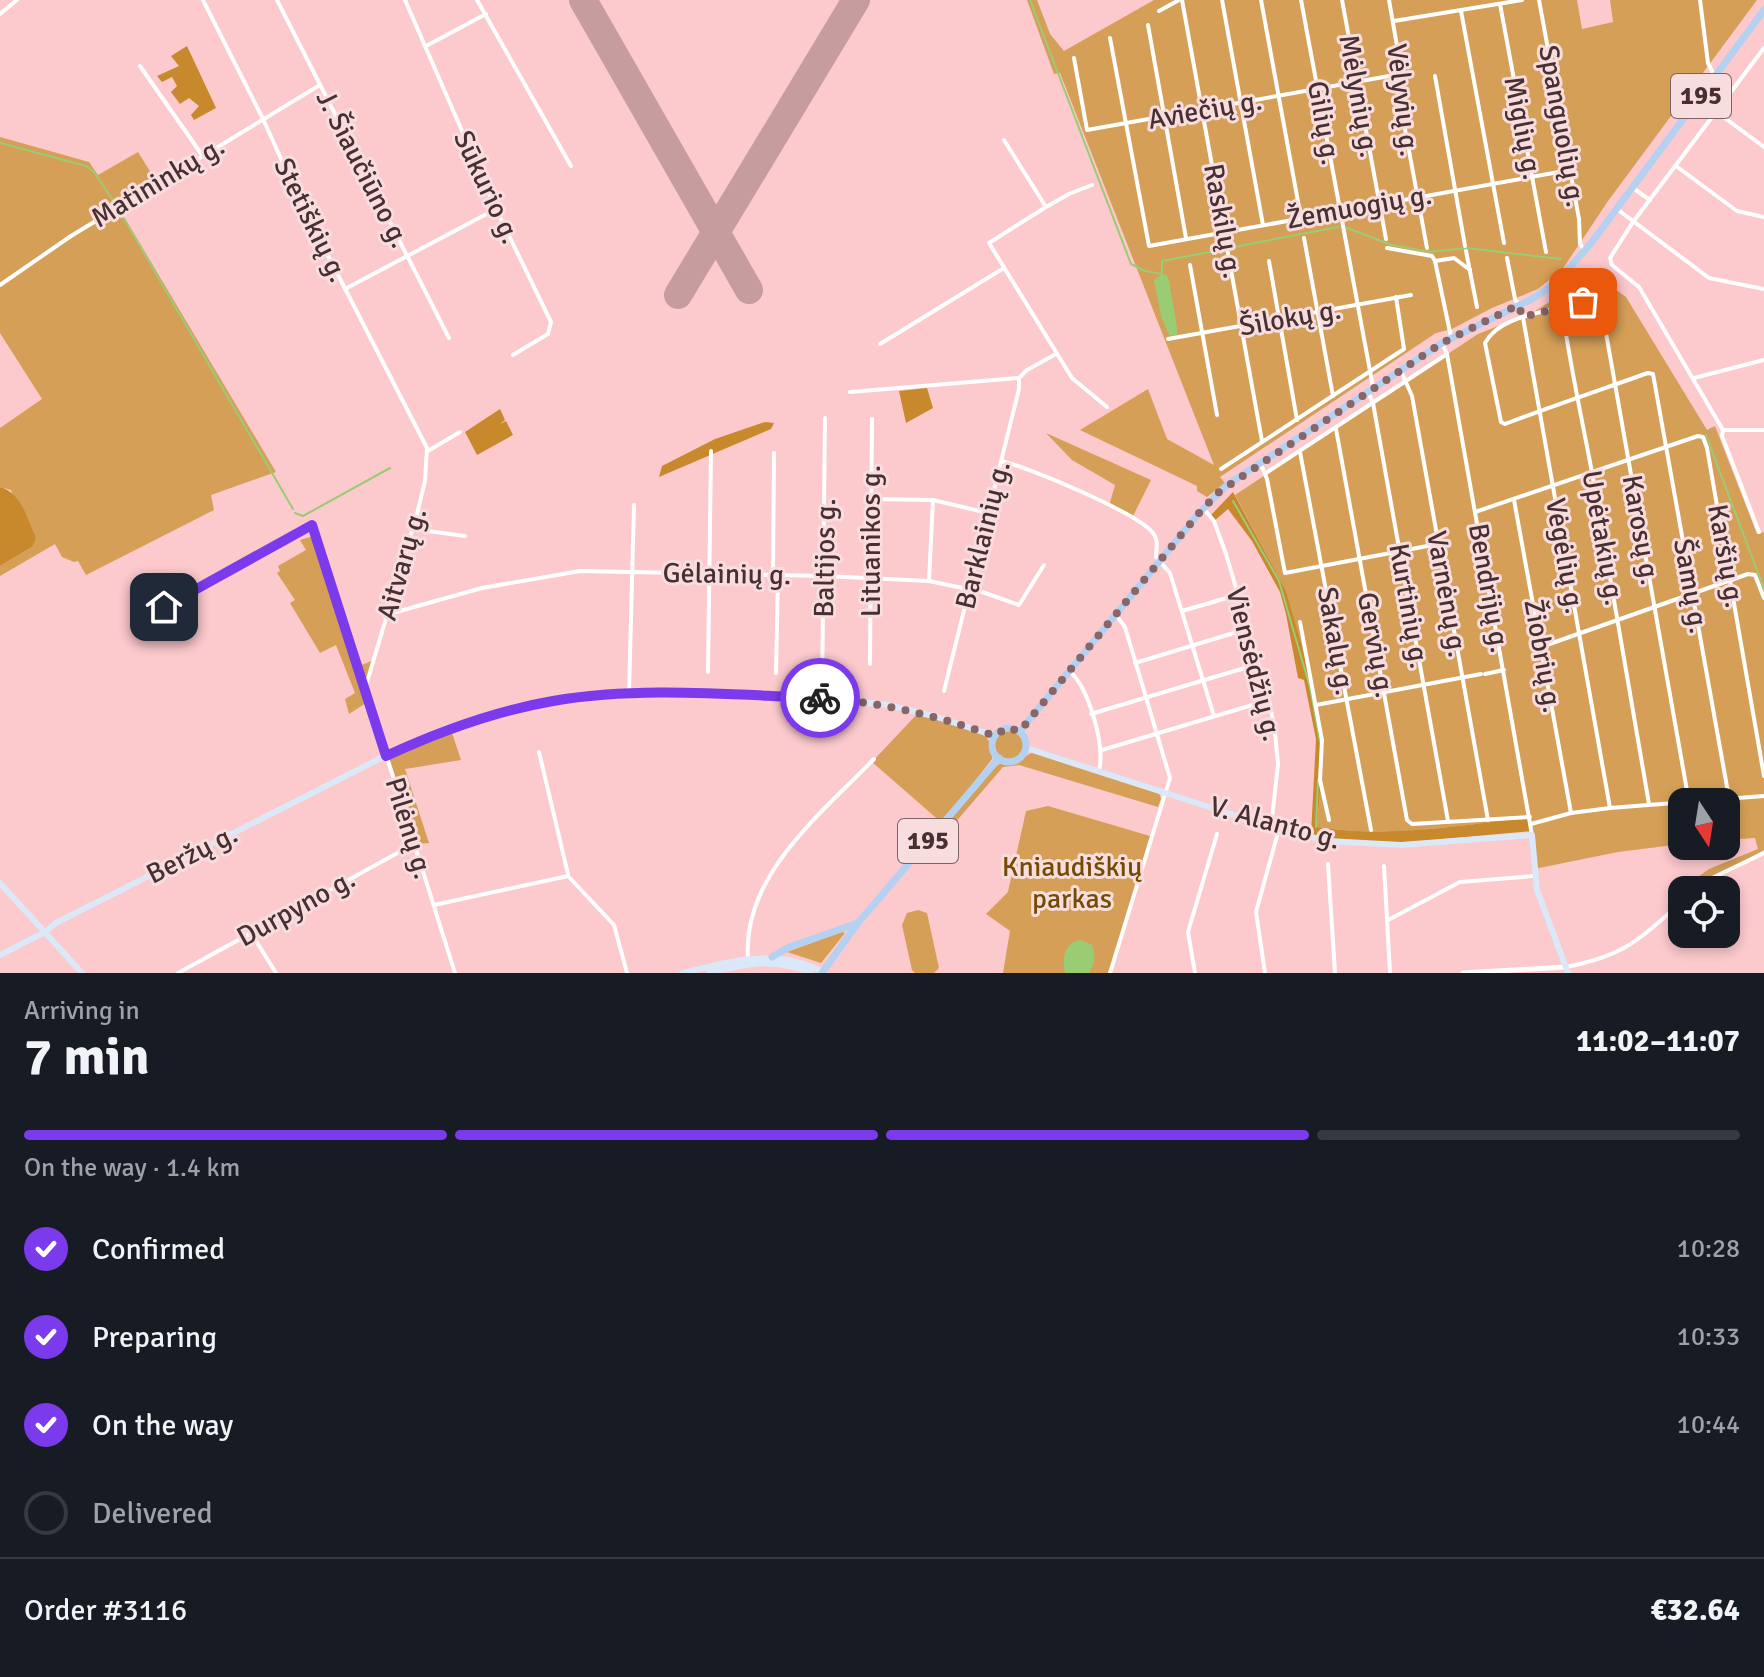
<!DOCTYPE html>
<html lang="en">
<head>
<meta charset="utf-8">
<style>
	:root { --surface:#171b24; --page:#20242c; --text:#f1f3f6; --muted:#9ea1a6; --line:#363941; --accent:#7c3aed }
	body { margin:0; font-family:Signika,sans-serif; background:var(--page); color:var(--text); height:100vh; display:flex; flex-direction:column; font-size:30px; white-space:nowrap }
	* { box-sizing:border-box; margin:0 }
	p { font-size:26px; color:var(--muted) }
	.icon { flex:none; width:44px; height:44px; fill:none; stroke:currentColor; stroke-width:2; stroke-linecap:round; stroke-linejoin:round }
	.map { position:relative; height:973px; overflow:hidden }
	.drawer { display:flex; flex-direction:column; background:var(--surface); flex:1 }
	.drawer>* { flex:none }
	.needle { width:52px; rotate:168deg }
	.fabs { position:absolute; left:1668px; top:788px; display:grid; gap:16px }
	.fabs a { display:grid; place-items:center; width:72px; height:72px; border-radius:16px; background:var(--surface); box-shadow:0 4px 12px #0003; font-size:40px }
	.pin { position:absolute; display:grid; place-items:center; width:68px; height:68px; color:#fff; margin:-34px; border-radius:16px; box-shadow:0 4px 12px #0006 }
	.courier { position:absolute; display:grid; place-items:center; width:80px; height:80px; margin:-40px; border:6px solid #7c3aed; border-radius:50%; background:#fff; color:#222; box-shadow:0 2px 10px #0007 }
	.headline em { font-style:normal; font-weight:800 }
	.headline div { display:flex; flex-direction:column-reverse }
	.headline { display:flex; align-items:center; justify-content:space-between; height:136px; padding:0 24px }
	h1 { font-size:52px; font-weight:800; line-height:60px }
	.bar { display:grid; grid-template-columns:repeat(4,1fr); gap:12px 8px; align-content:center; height:96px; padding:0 24px }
	.bar i { height:10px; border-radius:6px; background:var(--line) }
	.bar .active { background:var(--accent) }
	.bar p { grid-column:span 4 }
	.line { display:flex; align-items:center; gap:20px; padding:0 24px; border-top:2px solid var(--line) }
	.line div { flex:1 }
	ol { padding:0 24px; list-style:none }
	li { display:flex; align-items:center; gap:24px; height:88px }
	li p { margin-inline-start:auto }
	li .icon { padding:8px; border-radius:50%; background:var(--accent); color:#fff; stroke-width:4 }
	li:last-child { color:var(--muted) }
	li i { width:44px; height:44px; border:4px solid var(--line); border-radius:50% }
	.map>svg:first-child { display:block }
</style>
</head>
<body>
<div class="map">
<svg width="1764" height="973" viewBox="0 0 1764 973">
	<rect width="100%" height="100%" fill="#fcc9cd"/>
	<!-- green -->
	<g fill="#d59f57">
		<path d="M1027 0H1037L1050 34 1064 51 1154 0H1577L1582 29 1613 22 1610 0H1757L1608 201 1562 270 1538 289 1492 308 1452 329 1436 333 1220 477 1225 483 1207 497 1197 491V486L1080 430 1148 389 1167 439 1214 465 1060 73 1054 74Z"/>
		<path d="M0 137 89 162 98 175 138 152 156 181 117 205 276 472 211 495 214 510 86 575 78 561 74 562 62 557 55 544 0 576V566L32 547 11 490 0 487V428L42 399 0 333Z"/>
		<path d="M1582 272 1592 273 1626 297 1707 430 1715 426 1757 534 1764 532V850L1714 877 1697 890H1682V899L1677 892 1709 869 1758 849 1755 838 1726 840V802H1682V844L1618 852 1534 869 1529 817C1458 826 1389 838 1317 827L1324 744 1286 591 1235 495 1478 334 1532 313 1562 294Z"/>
		<path d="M1046 433 1151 480 1132 518 1109 506 1115 485 1072 460Z"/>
		<path d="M317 535 359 666 374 660 368 676 362 682 366 703 349 714 345 699 355 693 336 645 320 653 290 603 295 600 277 573 280 571 278 566 306 550 300 540Z"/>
		<path d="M919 712C934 716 982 727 989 741 992 745 992 754 992 759L942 823 872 762Z"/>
		<path d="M450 727 461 760 405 769 429 843 414 844 386 756Z"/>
		<circle cx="1009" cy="744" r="15"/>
		<path d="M1033 752 1159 793 1161 799 1158 807 1019 765 1003 767 923 860 919 856 995 767 1001 763 1015 762Z"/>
		<path d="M1048 806 1150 836 1109 973H1003L1010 931 986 914 1008 892 1026 811Z"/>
		<path d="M918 910 927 913 939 968 934 973H915L912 970 902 925 907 913Z"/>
		<path d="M842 932 845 933 821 963 787 952Z"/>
	</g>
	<!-- forest -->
	<g fill="#c7892c">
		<path d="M187 46 216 108 194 120 191 115 199 106 189 98 180 104 171 92 177 86 172 77 162 82 157 76 179 66 171 56Z"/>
		<path d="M927 388 933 408 906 423 899 391Z"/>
		<path d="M500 409 505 420 500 424 506 421 513 435 477 455 465 432Z"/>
		<path d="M765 422 774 423 771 429 659 477 662 466 715 439Z"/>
		<path d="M0 487C22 493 27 519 36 538L32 547 0 566Z"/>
		<path d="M1233 492 1286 591 1315 693 1324 744 1317 827C1389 838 1458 826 1530 817L1532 831 1399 843 1326 838 1311 834 1316 739 1304 680 1298 678 1286 614 1280 592 1252 541 1228 509 1214 521 1211 515Z"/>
	</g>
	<!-- water -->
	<g fill="#9acc74">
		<path d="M1162 274 1167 275 1169 281 1177 327V334L1175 336 1169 335 1161 316 1154 280Z"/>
		<path d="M1081 940 1092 945C1096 955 1095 964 1089 973H1065C1062 958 1064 942 1081 940Z"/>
	</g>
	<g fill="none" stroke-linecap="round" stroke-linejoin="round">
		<!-- stream -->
		<g stroke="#9acc74" stroke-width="2">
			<path d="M1030 0 1131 264 1145 271 1162 274V261L1226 249"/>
			<path d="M0 143 86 166 94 172 115 203"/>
			<path d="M119 210 293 509"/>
			<path d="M1347 228 1392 245 1429 252 1466 248 1561 259"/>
			<path d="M1229 248 1338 227"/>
			<path d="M1706 435 1764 589"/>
			<path d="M1233 501 1279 581 1310 687 1320 742"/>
			<path d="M295 513 303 516 390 468"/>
			<path d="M1316 827 1318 780"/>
		</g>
		<!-- runway -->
		<g stroke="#c69c9f" stroke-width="28">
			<path d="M583 0 749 290"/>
			<path d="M678 295 856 0"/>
		</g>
		<!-- minor -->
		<g stroke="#fff" stroke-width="4">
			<path d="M203 0 263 119 302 205 427 448 425 481 417 514 365 689"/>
			<path d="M277 0 449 338"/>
			<path d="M405 0 496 209 551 322 548 334 513 355"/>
			<path d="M477 0 571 166"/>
			<path d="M1182 0 1262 441"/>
			<path d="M1222 0 1263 225"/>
			<path d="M1261 0 1301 218"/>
			<path d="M1301 0 1373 387"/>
			<path d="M1342 0 1386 239"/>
			<path d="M1389 0 1401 69 1395 75 1427 248"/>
			<path d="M1539 0 1579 219 1580 244 1585 251"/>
			<path d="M1700 0 1708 63 1714 75"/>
			<path d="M1500 4 1546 252"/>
			<path d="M1159 11 1179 0"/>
			<path d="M1461 11 1504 243"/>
			<path d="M0 14 17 0"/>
			<path d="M1394 21 1522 0"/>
			<path d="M1148 25 1186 238"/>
			<path d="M1110 38 1149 246 1570 170"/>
			<path d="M426 46 486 14"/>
			<path d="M1074 58 1087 130 1395 75"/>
			<path d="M140 66 202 155"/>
			<path d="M1435 76 1465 246"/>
			<path d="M1699 99 1764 147"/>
			<path d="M1004 140 1046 207 989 243 1072 378 1107 407"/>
			<path d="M1676 166 1737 211 1764 217"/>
			<path d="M1633 188 1650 200"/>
			<path d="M1046 207 1069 194 1092 185"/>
			<path d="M1617 209 1709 278 1764 289"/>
			<path d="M1304 238 1333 396"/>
			<path d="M1387 248 1432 256 1435 261 1454 258 1470 270"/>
			<path d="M1466 251 1477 307"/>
			<path d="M1507 258 1515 299 1522 312 1610 808"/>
			<path d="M1269 261 1297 420"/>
			<path d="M1435 261 1451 337"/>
			<path d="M1190 265 1217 415"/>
			<path d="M0 285 71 236 320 85"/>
			<path d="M345 289 496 209"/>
			<path d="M1558 308 1593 299 1601 305 1689 802"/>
			<path d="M1168 339 1411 295"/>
			<path d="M1442 343 1447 354 1532 835"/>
			<path d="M880 344 1004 268"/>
			<path d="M1401 371 1412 396 1488 820"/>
			<path d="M1694 378 1764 360"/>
			<path d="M850 392 1019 378 1027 370 1056 354"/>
			<path d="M1368 392 1373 403 1448 821"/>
			<path d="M1336 429 1407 820 1412 824 1530 817"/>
			<path d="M1723 430H1764"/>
			<path d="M428 451 460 432"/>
			<path d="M1300 452 1371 830"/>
			<path d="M1001 461C1028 467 1138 513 1153 533 1159 540 1156 549 1156 557L1170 573 1214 716"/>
			<path d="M1260 462 1267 479 1285 573 1438 544"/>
			<path d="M1221 469 1404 349 1396 297"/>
			<path d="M1266 473 1447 354"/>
			<path d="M872 499 933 500 988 513"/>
			<path d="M1514 500 1571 813"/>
			<path d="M1203 508 1214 521 1226 554 1269 700 1275 732 1278 764 1271 827"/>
			<path d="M1475 512 1698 436 1703 437 1707 448 1764 776"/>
			<path d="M413 529 465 536"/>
			<path d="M1759 532 1722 436 1723 430 1639 287 1612 265 1610 258 1633 222 1764 48"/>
			<path d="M773 574 774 453"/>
			<path d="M929 581 933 500"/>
			<path d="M164 607 295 533 314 526 455 973"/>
			<path d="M1182 611 1237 595"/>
			<path d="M389 614 482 588 580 571 824 576 929 581 982 592 1019 605 1044 565"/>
			<path d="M1300 622 1322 740 1320 780 1329 820"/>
			<path d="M1541 647 1748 574 1755 575 1764 598"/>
			<path d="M1135 663 1247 629"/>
			<path d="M870 664 872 419"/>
			<path d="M708 672 711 451"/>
			<path d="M1070 672C1088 685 1106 748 1099 770"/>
			<path d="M776 673 778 576"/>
			<path d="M1485 674 1504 670"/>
			<path d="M944 691 1019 389V378"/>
			<path d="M629 694 634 505"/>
			<path d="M822 698 825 418"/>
			<path d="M1316 705 1481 674"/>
			<path d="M1091 714 1258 664"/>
			<path d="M1102 750 1269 700"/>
			<path d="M539 752 568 874"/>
			<path d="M1649 804C1631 696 1612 587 1593 478 1583 424 1571 370 1563 315L1558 308C1534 314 1498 319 1485 343L1501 422 1505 424C1552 406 1600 390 1648 373L1653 374 1729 798"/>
			<path d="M1531 824 1571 813 1610 808 1764 796"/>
			<path d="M1328 864 1335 973"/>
			<path d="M1384 866 1390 973"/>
			<path d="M1697 890 1714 877 1764 853"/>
			<path d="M434 905 568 876 614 925 627 973"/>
			<path d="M1388 920 1460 882 1534 876"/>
			<path d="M251 933 276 973"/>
			<path d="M748 958C742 875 823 812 874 759"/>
			<path d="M1566 967C1626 955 1638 940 1682 902"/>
			<path d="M178 973 414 844"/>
			<path d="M1110 973 1170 778 1125 627 1116 615"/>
			<path d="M1195 973 1188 932 1217 834"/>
			<path d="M1265 973 1256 912 1279 829"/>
		</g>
		<!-- tertiary -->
		<path stroke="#fff" stroke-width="5" d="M1463 973 1566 967"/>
		<!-- secondary -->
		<g stroke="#dae8f8" stroke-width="6">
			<path d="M1026 748 1271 827 1327 841 1401 845 1532 835 1537 890 1568 973"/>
			<path d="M0 883 82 973"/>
			<path d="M0 955 45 932 56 923 391 753 450 727 534 704 584 697 649 693 822 698 888 705 937 717 995 736"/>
			<path d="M683 973C733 961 777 947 825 973"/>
			<path d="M709 973C744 964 776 957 811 973"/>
		</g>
		<!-- primary -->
		<g stroke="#b5d1f1" stroke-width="7">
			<circle cx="1009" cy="745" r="17"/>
			<path d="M1020 731 1200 512 1227 485 1442 343 1532 299 1557 282 1592 242 1764 10"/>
			<path d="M772 957 789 947 855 924"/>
			<path d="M822 973 857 924 999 758"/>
		</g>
	</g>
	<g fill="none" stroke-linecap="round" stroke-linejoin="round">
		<!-- done -->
		<path stroke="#876668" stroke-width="8" stroke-dasharray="0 14.4" d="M820 698C882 702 937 716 995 736L1006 728 1020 731 1200 512 1219 492 1442 343 1518 305 1523 317 1583 302"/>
		<!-- route -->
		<path stroke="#7c3aed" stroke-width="10" d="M164 607 312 525 386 756C440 731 494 711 553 701 641 686 732 695 820 698"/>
	</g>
	<g text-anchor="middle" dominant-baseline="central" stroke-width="6" stroke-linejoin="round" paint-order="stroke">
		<!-- shield labels -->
		<g fill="#f8dddf" stroke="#7d6466" stroke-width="2">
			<rect x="1671" y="74" width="60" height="44" rx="6"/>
			<rect x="898" y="819" width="60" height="44" rx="6"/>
		</g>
		<g font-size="26" font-weight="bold" fill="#483032">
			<text x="1701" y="96">195</text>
			<text x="928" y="841">195</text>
		</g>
		<!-- street labels -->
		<g font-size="28" fill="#483032" stroke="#f8dddf">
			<text transform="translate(1359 96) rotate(80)">Mėlynių g.</text>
			<text transform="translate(1403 100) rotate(83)">Vėlyvių g.</text>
			<text transform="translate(1205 110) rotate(-10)">Aviečių g.</text>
			<text transform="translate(1324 123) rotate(80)">Gilių g.</text>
			<text transform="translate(1562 126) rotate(80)">Spanguolių g.</text>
			<text transform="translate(1523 128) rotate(79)">Miglių g.</text>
			<text transform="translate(363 169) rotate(63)">J. Šiaučiūno g.</text>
			<text transform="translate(158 182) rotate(-31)">Matininkų g.</text>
			<text transform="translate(487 187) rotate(65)">Sūkurio g.</text>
			<text transform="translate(1359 207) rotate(-10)">Žemuogių g.</text>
			<text transform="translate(311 220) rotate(64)">Stetiškių g.</text>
			<text transform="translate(1223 221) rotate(80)">Raskilų g.</text>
			<text transform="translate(1290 318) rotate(-10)">Šilokų g.</text>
			<text transform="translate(1641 530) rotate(80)">Karosų g.</text>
			<text transform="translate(983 535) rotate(-76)">Barklainių g.</text>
			<text transform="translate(1603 538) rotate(80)">Upėtakių g.</text>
			<text transform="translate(871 541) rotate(-90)">Lituanikos g.</text>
			<text transform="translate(1565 556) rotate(80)">Vėgėlių g.</text>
			<text transform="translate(1726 556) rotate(80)">Karšių g.</text>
			<text transform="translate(825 558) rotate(-89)">Baltijos g.</text>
			<text transform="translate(402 564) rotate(-74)">Aitvarų g.</text>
			<text transform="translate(727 574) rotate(1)">Gėlainių g.</text>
			<text transform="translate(1691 586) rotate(80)">Šamų g.</text>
			<text transform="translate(1489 588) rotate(80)">Bendrijų g.</text>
			<text transform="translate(1447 594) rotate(80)">Varnėnų g.</text>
			<text transform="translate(1409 606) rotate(80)">Kurtinių g.</text>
			<text transform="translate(1336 641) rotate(80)">Sakalų g.</text>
			<text transform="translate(1376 645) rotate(80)">Gervių g.</text>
			<text transform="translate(1543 656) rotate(80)">Žiobrių g.</text>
			<text transform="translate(1254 664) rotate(76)">Viensėdžių g.</text>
			<text transform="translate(1275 823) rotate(15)">V. Alanto g.</text>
			<text transform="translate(409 828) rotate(73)">Pilėnų g.</text>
			<text transform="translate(192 854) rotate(-27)">Beržų g.</text>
			<text transform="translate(296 908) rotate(-29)">Durpyno g.</text>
		</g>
		<!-- park labels -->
		<g font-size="28" fill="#754b02" stroke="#f8dddf">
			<text x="1072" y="867">Kniaudiškių<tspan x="1072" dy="32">parkas</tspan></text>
		</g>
	</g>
</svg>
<div class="fabs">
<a><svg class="needle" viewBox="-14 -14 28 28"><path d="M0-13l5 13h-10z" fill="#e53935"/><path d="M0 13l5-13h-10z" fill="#9ea1a6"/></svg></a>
<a><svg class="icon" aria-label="locate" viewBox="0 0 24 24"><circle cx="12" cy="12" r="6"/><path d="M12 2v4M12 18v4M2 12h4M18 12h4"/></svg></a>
</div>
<div class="pin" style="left:1583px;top:302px;background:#ea580c"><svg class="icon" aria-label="bag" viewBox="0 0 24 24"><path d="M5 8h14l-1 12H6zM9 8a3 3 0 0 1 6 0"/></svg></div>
<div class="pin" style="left:164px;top:607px;background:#1f2937"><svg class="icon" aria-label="home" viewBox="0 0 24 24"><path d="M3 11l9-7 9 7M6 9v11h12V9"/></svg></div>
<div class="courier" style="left:820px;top:698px"><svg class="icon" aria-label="bike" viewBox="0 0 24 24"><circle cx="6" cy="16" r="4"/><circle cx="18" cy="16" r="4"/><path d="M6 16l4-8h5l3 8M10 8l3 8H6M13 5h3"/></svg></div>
</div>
<section class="drawer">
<div class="headline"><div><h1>7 min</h1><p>Arriving in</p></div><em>11:02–11:07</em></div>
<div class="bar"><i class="active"></i><i class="active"></i><i class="active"></i><i></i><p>On the way · 1.4 km</p></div>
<ol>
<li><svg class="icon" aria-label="check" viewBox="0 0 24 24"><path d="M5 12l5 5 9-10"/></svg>Confirmed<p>10:28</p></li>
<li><svg class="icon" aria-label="check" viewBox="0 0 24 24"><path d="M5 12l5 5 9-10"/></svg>Preparing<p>10:33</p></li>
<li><svg class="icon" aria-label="check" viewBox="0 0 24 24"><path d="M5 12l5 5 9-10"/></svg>On the way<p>10:44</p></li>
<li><i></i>Delivered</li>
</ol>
<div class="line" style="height:104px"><div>Order #3116</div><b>€32.64</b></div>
</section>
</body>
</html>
